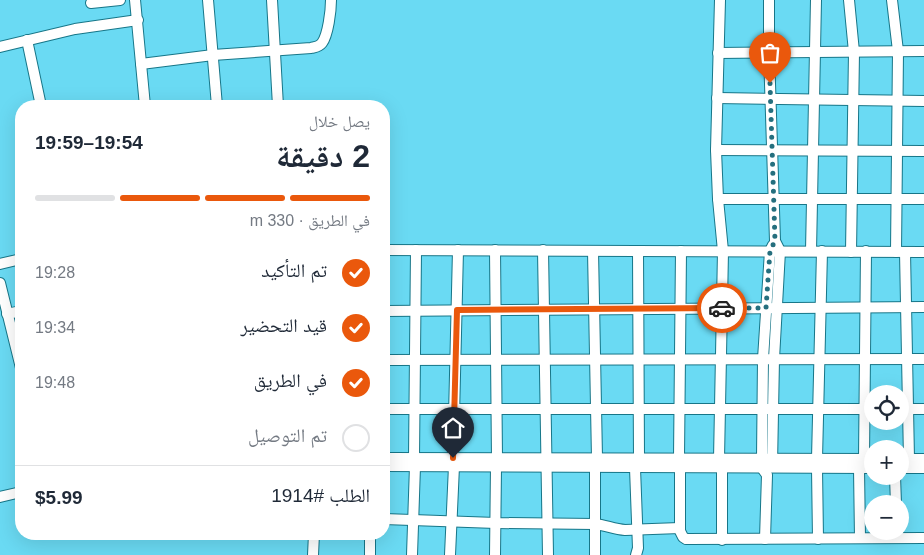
<!DOCTYPE html>
<html lang="ar">
<head>
<meta charset="utf-8">
<style>
	:root { --surface:#fff; --page:#f2f2f3; --text:#1f2937; --muted:#747a83; --line:#e0e1e3; --accent:#ea580c }
	body { margin:0; font-family:Arial,"Noto Naskh Arabic",sans-serif; background:var(--page); color:var(--text); direction:rtl; height:100vh; display:flex; flex-direction:column; font-size:19px; white-space:nowrap }
	* { box-sizing:border-box; margin:0 }
	p { font-size:16px; color:var(--muted) }
	.icon { flex:none; width:28px; height:28px; fill:none; stroke:currentColor; stroke-width:2; stroke-linecap:round; stroke-linejoin:round }
	.map { position:relative; flex:1; overflow:hidden; direction:ltr }
	.details { position:absolute; left:15px; top:100px; width:375px; height:440px; display:flex; flex-direction:column; background:var(--surface); border-radius:20px; box-shadow:0 5px 20px #0002; direction:rtl }
	.details>* { flex:none }
	.buttons { position:absolute; left:864px; top:385px; display:grid; gap:10px }
	.buttons a { display:grid; place-items:center; width:45px; height:45px; border-radius:50%; background:var(--surface); box-shadow:0 5px 20px #0002; font-size:25px }
	.pin { position:absolute; display:grid; place-items:center; width:42px; height:42px; color:#fff; margin:-51px -21px; border-radius:50% 50% 50% 0; rotate:-45deg; box-shadow:0 0 5px #0007 }
	.pin .icon { rotate:45deg }
	.courier { position:absolute; display:grid; place-items:center; width:50px; height:50px; margin:-25px; border:4px solid #ea580c; border-radius:50%; background:#fff; color:#222; box-shadow:0 1px 6px #0007 }
	.overview em { font-style:normal; font-weight:700 }
	.overview div { display:flex; flex-direction:column-reverse }
	.overview { display:flex; align-items:center; justify-content:space-between; height:85px; padding:0 20px }
	h1 { font-size:32px; font-weight:700; line-height:38px }
	.bar { display:grid; grid-template-columns:repeat(4,1fr); gap:8px 5px; align-content:center; height:60px; padding:0 20px }
	.bar i { height:6px; border-radius:4px; background:var(--line) }
	.bar .active { background:var(--accent) }
	.bar p { grid-column:span 4 }
	.line { display:flex; align-items:center; gap:12px; padding:0 20px; border-top:1px solid var(--line) }
	.line div { flex:1 }
	ol { padding:0 20px; list-style:none }
	li { display:flex; align-items:center; gap:15px; height:55px }
	li p { margin-inline-start:auto }
	li .icon { padding:5px; border-radius:50%; background:var(--accent); color:#fff; stroke-width:4 }
	li:last-child { color:var(--muted) }
	li i { width:28px; height:28px; border:2px solid var(--line); border-radius:50% }
	.map>svg:first-child { display:block }
</style>
</head>
<body>
<div class="map">
<svg width="924" height="555" viewBox="0 0 924 555">
	<rect width="100%" height="100%" fill="#6adaf3"/>
	<g fill="none" stroke-linecap="round" stroke-linejoin="round">
		<!-- minor casing -->
		<g stroke="#177688" stroke-width="12">
			<g id="minor">
				<path d="M135 0 145 106"/>
				<path d="M208 0 217 106"/>
				<path d="M272 0 278 106"/>
				<path d="M769 0V52L775 241 780 251 774 359 772 465"/>
				<path d="M849 0 854 52 851 252"/>
				<path d="M892 0 898 51 896 252"/>
				<path d="M91 3 120 0"/>
				<path d="M27 40 41 106"/>
				<path d="M0 47 75 29 138 20"/>
				<path d="M718 53 924 51"/>
				<path d="M141 64 213 55 311 48C315 47 319 47 322 43 328 35 331 11 331 0"/>
				<path d="M717 98 924 101"/>
				<path d="M716 150 924 151"/>
				<path d="M718 199H924"/>
				<path d="M384 250 924 252"/>
				<path d="M495 250 497 458"/>
				<path d="M543 250 548 555"/>
				<path d="M593 251 597 458"/>
				<path d="M638 251 639 458"/>
				<path d="M811 251 816 0"/>
				<path d="M905 252 909 459"/>
				<path d="M0 264 21 259"/>
				<path d="M0 283 21 368"/>
				<path d="M384 311 924 307"/>
				<path d="M7 314 21 311"/>
				<path d="M384 360 924 359"/>
				<path d="M384 409H872"/>
				<path d="M900 409H924"/>
				<path d="M384 458 872 459"/>
				<path d="M414 458 416 250"/>
				<path d="M453 458 458 250"/>
				<path d="M679 458 681 251"/>
				<path d="M719 459 723 251 718 199 716 150 720 0"/>
				<path d="M817 459 822 251"/>
				<path d="M864 459 866 251"/>
				<path d="M900 459H924"/>
				<path d="M384 466 872 468"/>
				<path d="M595 467V555"/>
				<path d="M635 468 638 548 636 555"/>
				<path d="M680 468V531L683 537 686 539 924 538"/>
				<path d="M722 468V540"/>
				<path d="M817 468 818 539"/>
				<path d="M859 468 860 538"/>
				<path d="M900 468H924"/>
				<path d="M895 476 896 504"/>
				<path d="M0 497 21 492"/>
				<path d="M384 519 496 523 595 524C605 525 614 529 625 530L680 528"/>
				<path d="M765 539 767 475 762 468V458L763 359 770 251 773 245"/>
				<path d="M313 555 314 534"/>
				<path d="M370 555V534"/>
				<path d="M412 555 415 466"/>
				<path d="M450 555 454 466"/>
				<path d="M495 555 496 467"/>
			</g>
		</g>
		<!-- minor -->
		<use href="#minor" stroke="#fff" stroke-width="10"/>
	</g>
	<g fill="none" stroke-linecap="round" stroke-linejoin="round">
		<!-- done -->
		<path stroke="#256f7e" stroke-width="5" stroke-dasharray="0 9" d="M722 308H766L770 251 775 241 770 83"/>
		<!-- route -->
		<path stroke="#ea580c" stroke-width="6" d="M453 458 457 310 722 308"/>
	</g>
</svg>
<div class="buttons">
<a><svg class="icon" aria-label="locate" viewBox="0 0 24 24"><circle cx="12" cy="12" r="6"/><path d="M12 2v4M12 18v4M2 12h4M18 12h4"/></svg></a>
<a>+</a>
<a>−</a>
</div>
<div class="pin" style="left:770px;top:83px;background:#ea580c"><svg class="icon" aria-label="bag" viewBox="0 0 24 24"><path d="M5 8h14l-1 12H6zM9 8a3 3 0 0 1 6 0"/></svg></div>
<div class="pin" style="left:453px;top:458px;background:#1f2937"><svg class="icon" aria-label="home" viewBox="0 0 24 24"><path d="M3 11l9-7 9 7M6 9v11h12V9"/></svg></div>
<div class="courier" style="left:722px;top:308px"><svg class="icon" aria-label="car" viewBox="0 0 24 24"><path d="M5 17H2v-5l4-1 3-4h7l3 4 3 1v5h-3M9 17h6M6 11h13"/><circle cx="7" cy="17" r="2"/><circle cx="17" cy="17" r="2"/></svg></div>
<section class="details">
<div class="overview"><div><h1>2 دقيقة</h1><p>يصل خلال</p></div><em>19:54–19:59</em></div>
<div class="bar"><i class="active"></i><i class="active"></i><i class="active"></i><i></i><p>في الطريق · 330 m</p></div>
<ol>
<li><svg class="icon" aria-label="check" viewBox="0 0 24 24"><path d="M5 12l5 5 9-10"/></svg>تم التأكيد<p>19:28</p></li>
<li><svg class="icon" aria-label="check" viewBox="0 0 24 24"><path d="M5 12l5 5 9-10"/></svg>قيد التحضير<p>19:34</p></li>
<li><svg class="icon" aria-label="check" viewBox="0 0 24 24"><path d="M5 12l5 5 9-10"/></svg>في الطريق<p>19:48</p></li>
<li><i></i>تم التوصيل</li>
</ol>
<div class="line" style="height:65px"><div>الطلب #1914</div><b>$5.99</b></div>
</section>
</div>
</body>
</html>
